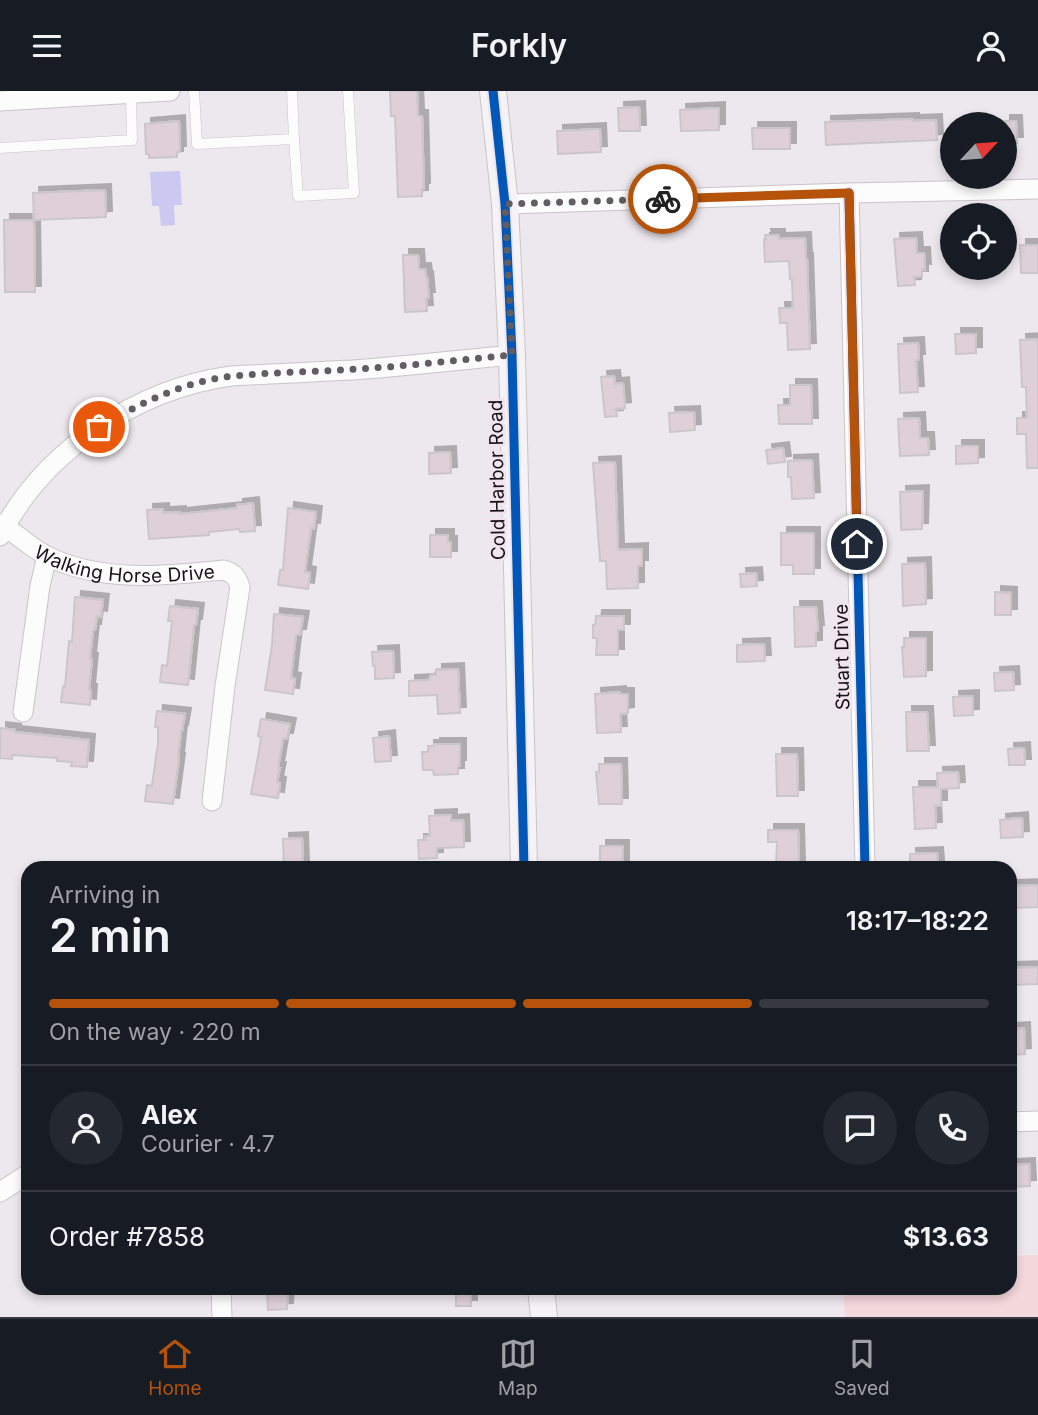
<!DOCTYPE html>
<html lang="en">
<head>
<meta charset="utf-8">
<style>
	:root { --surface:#171b24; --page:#242831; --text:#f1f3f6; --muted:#9ea1a6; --line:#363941; --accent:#b45309 }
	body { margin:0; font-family:Inter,sans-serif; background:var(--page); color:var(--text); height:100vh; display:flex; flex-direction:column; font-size:26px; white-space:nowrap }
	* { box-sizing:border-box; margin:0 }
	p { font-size:23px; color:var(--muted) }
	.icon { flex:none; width:38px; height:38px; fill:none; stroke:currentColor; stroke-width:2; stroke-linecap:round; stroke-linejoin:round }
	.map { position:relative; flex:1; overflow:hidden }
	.sheet { position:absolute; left:21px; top:770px; width:996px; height:434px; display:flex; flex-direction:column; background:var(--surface); border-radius:21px; box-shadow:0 4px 10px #0003 }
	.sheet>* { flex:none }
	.needle { width:46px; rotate:64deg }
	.controls { position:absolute; left:940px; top:21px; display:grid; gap:14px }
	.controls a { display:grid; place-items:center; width:77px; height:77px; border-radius:50%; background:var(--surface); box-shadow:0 4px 10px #0003; font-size:35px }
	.pin { position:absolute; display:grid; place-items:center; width:60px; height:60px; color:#fff; margin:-30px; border:4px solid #fff; border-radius:50%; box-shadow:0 2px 7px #0007 }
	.courier { position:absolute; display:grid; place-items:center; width:70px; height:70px; margin:-35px; border:5px solid #b45309; border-radius:50%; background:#fff; color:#222; box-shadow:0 2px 9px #0007 }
	.overview em { font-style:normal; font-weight:600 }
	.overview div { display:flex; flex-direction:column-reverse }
	.overview { display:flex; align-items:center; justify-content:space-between; height:119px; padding:0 28px }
	h1 { font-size:46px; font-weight:600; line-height:52px }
	.bar { display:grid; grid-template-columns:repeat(4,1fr); gap:10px 7px; align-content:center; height:84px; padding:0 28px }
	.bar i { height:9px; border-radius:5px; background:var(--line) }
	.bar .selected { background:var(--accent) }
	.bar p { grid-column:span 4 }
	.line { display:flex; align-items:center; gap:18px; padding:0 28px; border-top:2px solid var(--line) }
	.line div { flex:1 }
	.round { display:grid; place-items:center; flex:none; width:74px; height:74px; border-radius:37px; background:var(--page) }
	header { display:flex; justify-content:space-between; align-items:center; height:91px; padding:0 28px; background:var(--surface); font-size:32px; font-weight:600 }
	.tab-bar { display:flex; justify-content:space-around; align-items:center; height:98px; border-top:2px solid var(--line); background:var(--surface); font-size:19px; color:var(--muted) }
	.tab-bar a { display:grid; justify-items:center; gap:4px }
	.tab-bar .selected { color:var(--accent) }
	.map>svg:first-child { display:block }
</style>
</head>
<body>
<header><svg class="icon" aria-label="menu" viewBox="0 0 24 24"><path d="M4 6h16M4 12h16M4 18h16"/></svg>Forkly<svg class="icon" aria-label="person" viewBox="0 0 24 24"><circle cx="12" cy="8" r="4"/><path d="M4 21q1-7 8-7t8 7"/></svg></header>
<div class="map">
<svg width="1038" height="1226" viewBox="0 0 1038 1226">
	<defs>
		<filter id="shadow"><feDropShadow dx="6" dy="-6" stdDeviation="0" flood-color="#0004"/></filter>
	</defs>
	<rect width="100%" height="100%" fill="#ede8ed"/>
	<!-- green -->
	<path fill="#f5d8dc" d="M1038 1164V1226H845L843 1197H1010V1165Z"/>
	<!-- water -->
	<path fill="#cbc8f2" d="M180 80 182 114H174L175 134 161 135 159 115H152L150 81Z"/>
	<!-- building -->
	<g fill="#dfd0d8" stroke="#cbc6ca" stroke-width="2" filter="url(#shadow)">
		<path d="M390 0H417L418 25H422L424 98H422V105L398 106 395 25H391Z"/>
		<path d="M639 16 640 40H619L618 17Z"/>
		<path d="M719 17V39L681 40 680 19Z"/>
		<path d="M913 28V30L936 29 937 49 826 54 825 31Z"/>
		<path d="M179 30 180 61H177V66L149 67V63H146L145 33Z"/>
		<path d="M1004 30H1016L1017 52H1004Z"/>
		<path d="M752 37H790V58H753Z"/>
		<path d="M600 38 601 61 558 63 557 40Z"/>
		<path d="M105 99 106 126 34 129 33 102Z"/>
		<path d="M4 129H34L35 201H5Z"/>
		<path d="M765 144H779V148L805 147 806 168H807L810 258 788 259 787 232H780L779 217H793L792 188H790L789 170 765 171 764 148H766Z"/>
		<path d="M916 147 917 162H924L925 179 922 178V186H914L915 194 898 195 894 148Z"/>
		<path d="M1020 154H1038V182H1021Z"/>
		<path d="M403 164H418L419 178H425L426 186H427L429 207H426L427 220 405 221Z"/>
		<path d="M955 243H976V262L956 263Z"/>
		<path d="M1038 248V377H1027L1026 343H1017V327H1027L1026 296H1022L1020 249Z"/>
		<path d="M918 252 919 269H916L918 301 900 302 898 253Z"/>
		<path d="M614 285 615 293 623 292 625 317 616 318 617 325 605 326 601 286Z"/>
		<path d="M790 294H811L812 333H779L778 314H790Z"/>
		<path d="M694 321 695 339 670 341 669 322Z"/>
		<path d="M919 327 920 347H928L929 364 900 365 898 328Z"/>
		<path d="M956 355H978V372L956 373Z"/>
		<path d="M783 357 785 371 768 373 766 359Z"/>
		<path d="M450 361 451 382 429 383V362Z"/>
		<path d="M812 369 814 407 792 408 791 386H788V370Z"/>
		<path d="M615 371 618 459 642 458V475H638V497L607 498 606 470H600L593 372Z"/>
		<path d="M923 400 922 438 901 439 900 401Z"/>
		<path d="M253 412 255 440 240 441 239 438 209 441V444L149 448 147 419 163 418V422L180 421V423L237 417V414Z"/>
		<path d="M288 417 316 421 314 438 311 437 305 481 310 482 308 498 278 494 280 479H283Z"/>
		<path d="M781 442H814V483H793V474H781Z"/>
		<path d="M430 444H448V451H451V466H430Z"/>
		<path d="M925 472 926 513 903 515 902 473Z"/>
		<path d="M756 482 757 495 741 496 740 483Z"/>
		<path d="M995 501 1011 502V524H995Z"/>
		<path d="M75 506 103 509 101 526 97 525 95 539H93L90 568H92L89 599H91L90 614 61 611 63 595 65 596 69 550 72 551Z"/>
		<path d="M170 515 198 518 196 534H194L188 594 160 591 162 574 167 575 172 530H168Z"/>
		<path d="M794 516H816L818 540H816V555L795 556Z"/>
		<path d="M274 523 303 526 300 544H296L294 560 291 587 295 588 293 603 265 599 272 554Z"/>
		<path d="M596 525H624V539H618V564H596L597 547H593V534H595Z"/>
		<path d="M904 547H926V585L904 586 902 556H904Z"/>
		<path d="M764 553 765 570 737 571V554Z"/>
		<path d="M393 560 394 587 375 588V575H373L372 561Z"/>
		<path d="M458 578 460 622 438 623 437 604 409 605V590L429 589 431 584H436V579Z"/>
		<path d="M1013 581 1014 599 995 600 994 582Z"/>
		<path d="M620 601V603H628V622L620 623 621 641 597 642 595 603Z"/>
		<path d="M973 605V624L954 625 953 606Z"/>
		<path d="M157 620 185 623 182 640H181L178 668H179L173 713 145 710 147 694 152 695 158 652V636H155Z"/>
		<path d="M906 621H927L929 660H907Z"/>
		<path d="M261 628 290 633 287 648H283L278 677H280L277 691 280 692 278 707 251 703 259 660 261 646 258 645Z"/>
		<path d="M0 637 15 639V641L89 649 87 676 71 675 72 671 57 670V667L12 664V668L0 667Z"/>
		<path d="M389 645 391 670 375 671 373 647Z"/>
		<path d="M434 653H460V675H458V683L434 684 433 679H423L422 661H428V655H434Z"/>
		<path d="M1024 657 1025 674H1009L1008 658Z"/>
		<path d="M776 663H797L798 705H777Z"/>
		<path d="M599 673H621L622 713H599L596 681H599Z"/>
		<path d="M958 681 959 697 941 698V715H935L936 737 915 738 913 696H938L937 682Z"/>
		<path d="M451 724V730L463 729 464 756 437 757V767L419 768 418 749H426L425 745H430L429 725Z"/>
		<path d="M1022 727 1023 746 1001 747 1000 729Z"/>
		<path d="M768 739H798L799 777H776L777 751H768Z"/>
		<path d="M302 747 303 777H284L283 748Z"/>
		<rect x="600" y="755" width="23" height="22"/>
		<path d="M937 762 938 775H933V777H910V763Z"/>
		<path d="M1038 794V816L1010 817V795Z"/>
		<path d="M1038 876V893L1010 894V877Z"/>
		<path d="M1024 937 1025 963 1010 964V938Z"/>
		<path d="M1029 1073 1030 1095 1010 1096V1074Z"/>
		<path d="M267 1197H288L287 1218 268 1219Z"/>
		<rect x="456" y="1197" width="15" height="18"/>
	</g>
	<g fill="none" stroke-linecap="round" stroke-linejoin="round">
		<!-- service casing -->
		<g stroke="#c9c4c8" stroke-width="11">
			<g id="service">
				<path d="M194 0 197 53 294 48 292 0"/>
				<path d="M294 48 298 105 354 102 348 0"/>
				<path d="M0 57 132 49 131 2"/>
			</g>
		</g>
		<!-- minor casing -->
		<g stroke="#c9c4c8" stroke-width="21">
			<g id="minor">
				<path d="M0 10 170 0"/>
				<path d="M849 102 865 777"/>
				<path d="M505 113 849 102 1038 98"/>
				<path id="s1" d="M0 433C16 442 29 455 45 464 99 492 165 485 223 479 234 482 237 486 240 496L225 595 212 710"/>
				<path d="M0 445C44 359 137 298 231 285 244 284 256 284 269 283 297 282 325 280 353 279 406 275 459 269 512 264"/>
				<path d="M23 621 40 495 47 465"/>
				<path d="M1010 1031 1038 1030"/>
				<path d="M0 1101 28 1083"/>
				<path d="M221 1197 222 1226"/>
			</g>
		</g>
		<!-- secondary casing -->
		<g stroke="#c9c4c8" stroke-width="28">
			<g id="secondary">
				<path d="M493 0 505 113 512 264 524 777"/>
				<path d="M541 1197 544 1226"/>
			</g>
		</g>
		<!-- service -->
		<use href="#service" stroke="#fcfcfc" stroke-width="10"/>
		<!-- minor -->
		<use href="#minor" stroke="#fcfcfc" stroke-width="19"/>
		<!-- secondary -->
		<use href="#secondary" stroke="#f5f3f6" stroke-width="26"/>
		<!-- cycleway casing -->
		<g stroke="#f0e5ef" stroke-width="13">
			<g id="cycleway">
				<path d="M493 0 505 113 512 264 524 777"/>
				<path d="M849 102 865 777"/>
			</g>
		</g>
		<!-- cycleway -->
		<use href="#cycleway" stroke="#0057b8" stroke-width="9"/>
	</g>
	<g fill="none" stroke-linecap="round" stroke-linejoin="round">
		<!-- done -->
		<path stroke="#615d61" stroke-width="7" stroke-dasharray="0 12.6" d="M99 336C141 312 185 290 233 285 274 281 316 281 357 278 408 275 460 269 512 264L505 113 663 108"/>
		<!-- route -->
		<path stroke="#b45309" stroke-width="9" d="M663 108 849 102 857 453"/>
	</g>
	<g text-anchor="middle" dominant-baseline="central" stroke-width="6" stroke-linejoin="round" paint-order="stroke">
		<!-- street labels -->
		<g font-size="19" fill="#161216" stroke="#f0e5ef">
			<text transform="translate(497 389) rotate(-91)">Cold Harbor Road</text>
			<text stroke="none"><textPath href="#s1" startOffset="136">Walking Horse Drive</textPath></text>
			<text transform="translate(842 566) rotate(-91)">Stuart Drive</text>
		</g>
	</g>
</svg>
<div class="controls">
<a><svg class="needle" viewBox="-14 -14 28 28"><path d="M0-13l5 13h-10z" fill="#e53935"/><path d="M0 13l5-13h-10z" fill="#9ea1a6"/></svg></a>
<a><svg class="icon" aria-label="locate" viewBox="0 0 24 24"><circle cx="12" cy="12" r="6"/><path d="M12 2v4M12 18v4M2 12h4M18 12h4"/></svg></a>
</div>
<div class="pin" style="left:99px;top:336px;background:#ea580c"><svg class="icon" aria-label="bag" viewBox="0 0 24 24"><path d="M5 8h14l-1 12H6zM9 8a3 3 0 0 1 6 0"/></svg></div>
<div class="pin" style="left:857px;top:453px;background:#1f2937"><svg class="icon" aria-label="home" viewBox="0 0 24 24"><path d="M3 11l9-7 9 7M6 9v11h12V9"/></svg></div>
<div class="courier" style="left:663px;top:108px"><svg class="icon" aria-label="bike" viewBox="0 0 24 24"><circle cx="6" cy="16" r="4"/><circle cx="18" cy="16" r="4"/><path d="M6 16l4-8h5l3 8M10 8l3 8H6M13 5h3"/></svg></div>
<section class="sheet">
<div class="overview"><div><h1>2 min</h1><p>Arriving in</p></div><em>18:17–18:22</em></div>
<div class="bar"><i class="selected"></i><i class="selected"></i><i class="selected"></i><i></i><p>On the way · 220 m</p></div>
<div class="line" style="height:126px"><a class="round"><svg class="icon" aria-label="person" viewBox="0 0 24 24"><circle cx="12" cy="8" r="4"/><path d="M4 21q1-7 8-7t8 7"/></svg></a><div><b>Alex</b><p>Courier · 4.7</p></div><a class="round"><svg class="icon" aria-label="chat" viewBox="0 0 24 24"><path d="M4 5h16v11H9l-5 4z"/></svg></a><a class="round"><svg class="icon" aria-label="phone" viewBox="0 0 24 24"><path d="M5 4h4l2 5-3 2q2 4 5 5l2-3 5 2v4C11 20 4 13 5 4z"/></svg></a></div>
<div class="line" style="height:91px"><div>Order #7858</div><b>$13.63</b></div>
</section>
</div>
<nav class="tab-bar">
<a class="selected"><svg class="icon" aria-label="home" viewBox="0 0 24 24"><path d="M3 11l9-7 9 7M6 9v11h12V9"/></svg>Home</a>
<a><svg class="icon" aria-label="map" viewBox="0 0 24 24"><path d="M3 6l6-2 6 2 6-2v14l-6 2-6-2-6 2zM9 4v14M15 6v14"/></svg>Map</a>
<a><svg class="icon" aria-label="saved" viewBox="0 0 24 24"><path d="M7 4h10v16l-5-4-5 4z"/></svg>Saved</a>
</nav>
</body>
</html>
